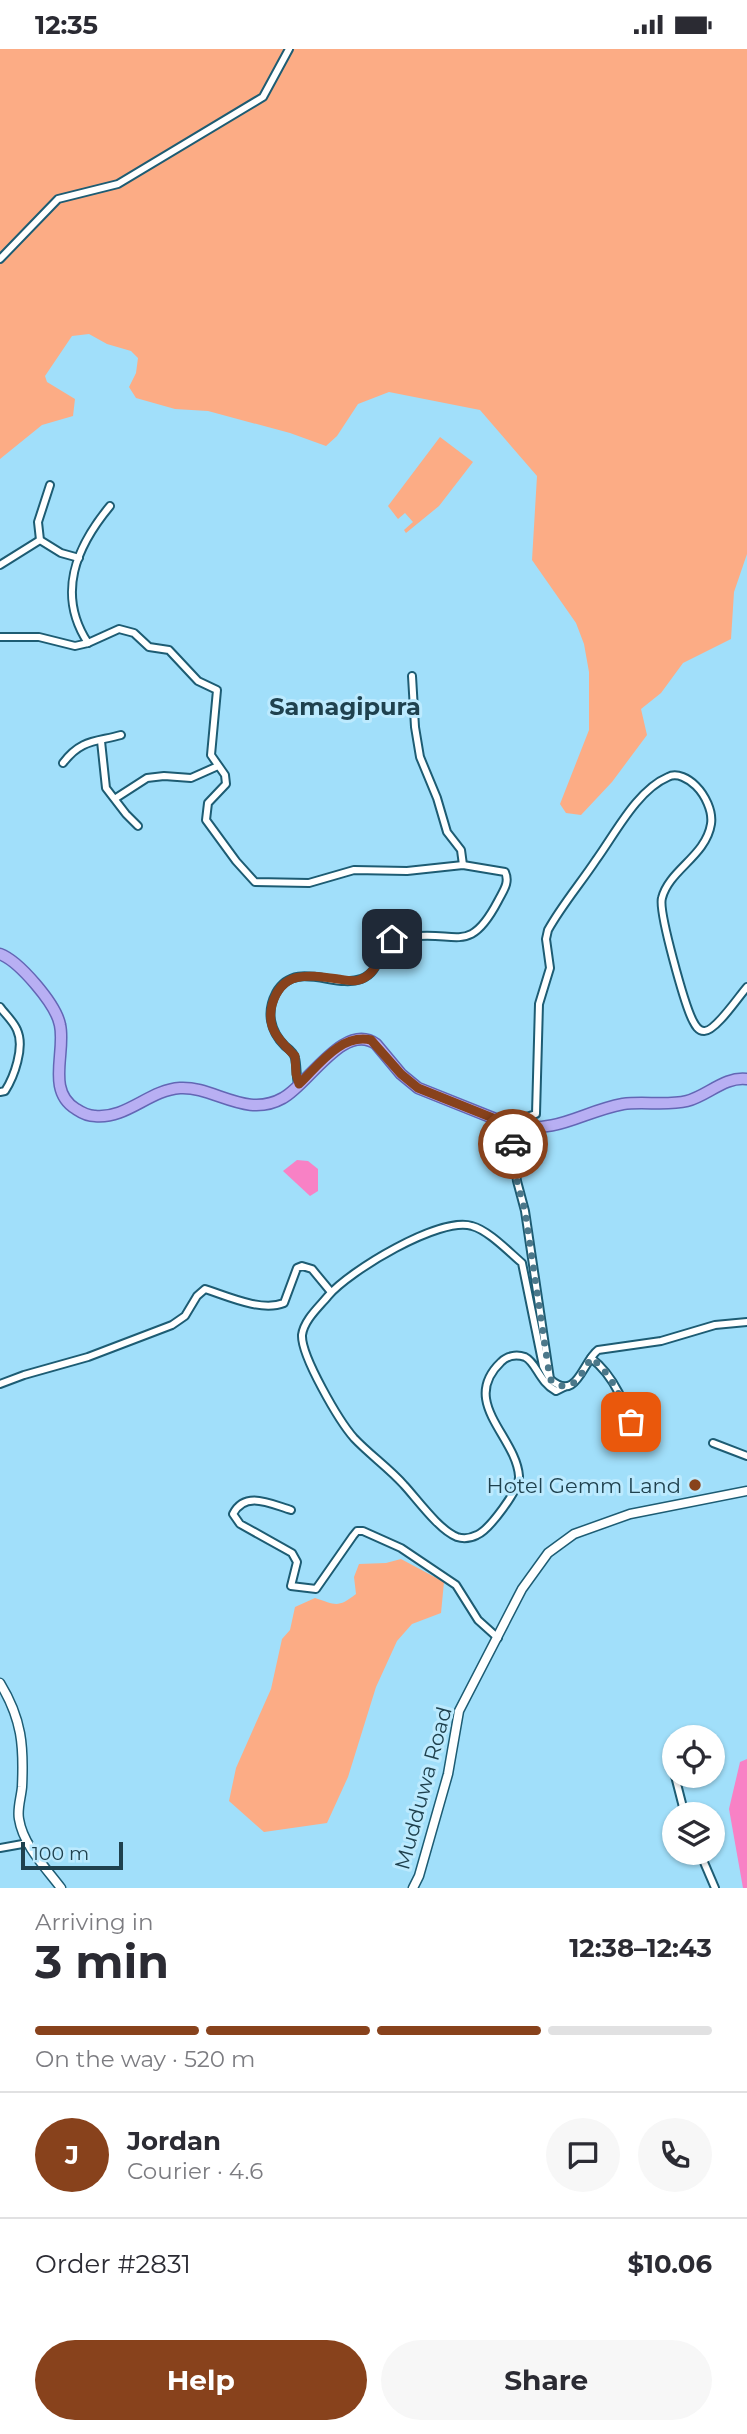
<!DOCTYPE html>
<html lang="en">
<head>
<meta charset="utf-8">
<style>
	:root { --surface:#fff; --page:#f7f7f7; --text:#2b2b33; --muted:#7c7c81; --line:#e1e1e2; --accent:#88421c }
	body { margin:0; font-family:Montserrat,sans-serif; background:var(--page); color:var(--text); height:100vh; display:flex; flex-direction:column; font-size:26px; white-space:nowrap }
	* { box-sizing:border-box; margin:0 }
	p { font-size:23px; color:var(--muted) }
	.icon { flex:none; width:38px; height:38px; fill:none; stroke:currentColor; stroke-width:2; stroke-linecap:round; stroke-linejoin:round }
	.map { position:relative; height:1839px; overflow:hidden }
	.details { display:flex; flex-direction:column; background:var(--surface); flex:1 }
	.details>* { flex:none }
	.controls { position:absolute; left:662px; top:1676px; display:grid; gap:14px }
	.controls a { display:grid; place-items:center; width:63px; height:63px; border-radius:50%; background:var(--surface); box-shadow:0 2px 5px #0004; font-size:35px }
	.scale { position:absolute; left:21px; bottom:18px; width:102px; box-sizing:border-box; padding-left:7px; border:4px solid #1f414e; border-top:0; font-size:19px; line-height:24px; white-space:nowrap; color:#1f414e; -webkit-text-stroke:5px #bceafe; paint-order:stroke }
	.pin { position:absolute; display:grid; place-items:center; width:60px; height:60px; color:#fff; margin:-30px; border-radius:14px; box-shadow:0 4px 10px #0006 }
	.courier { position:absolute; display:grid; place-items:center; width:70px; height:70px; margin:-35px; border:5px solid #88421c; border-radius:50%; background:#fff; color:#222; box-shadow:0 2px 9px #0007 }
	.overview em { font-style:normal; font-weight:700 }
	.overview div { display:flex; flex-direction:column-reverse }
	.overview { display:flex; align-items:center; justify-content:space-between; height:119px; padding:0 35px }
	h1 { font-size:46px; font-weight:700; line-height:52px }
	.bar { display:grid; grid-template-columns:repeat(4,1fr); gap:10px 7px; align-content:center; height:84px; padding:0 35px }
	.bar i { height:9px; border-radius:5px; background:var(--line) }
	.bar .active { background:var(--accent) }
	.bar p { grid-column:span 4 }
	.line { display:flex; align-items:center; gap:18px; padding:0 35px; border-top:2px solid var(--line) }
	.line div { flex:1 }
	.round { display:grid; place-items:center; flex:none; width:74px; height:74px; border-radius:37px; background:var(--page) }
	.action { display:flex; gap:14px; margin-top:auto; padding:14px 35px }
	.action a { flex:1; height:80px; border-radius:42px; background:var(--accent); color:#fff; font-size:28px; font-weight:700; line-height:80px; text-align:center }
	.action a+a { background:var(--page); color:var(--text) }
	.status { display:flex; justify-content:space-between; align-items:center; height:49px; padding:0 35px; background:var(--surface); direction:ltr }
	.status svg { height:19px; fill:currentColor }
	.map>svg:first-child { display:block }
</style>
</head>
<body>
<div class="status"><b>12:35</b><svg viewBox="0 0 49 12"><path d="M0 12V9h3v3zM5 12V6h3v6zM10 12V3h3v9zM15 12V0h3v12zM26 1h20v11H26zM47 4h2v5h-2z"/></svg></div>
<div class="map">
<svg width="747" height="1839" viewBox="0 0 747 1839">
	<rect width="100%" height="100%" fill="#a1dffa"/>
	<!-- green -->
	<g fill="#fcac85">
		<path d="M0 0H747V505L734 543 731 590 683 614 661 644 641 660 647 686 612 733 581 766 566 764 560 755 589 681V623L584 595 576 574 532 511 537 427 480 361 389 343 358 355 337 387 326 397 290 384 208 362 175 360 136 349 129 338 136 324 138 309 131 302 107 295 89 285 72 287 45 327 47 333 75 350 73 367 42 376 0 410Z"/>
		<path d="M440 388 473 413 439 457 406 484 404 481 413 473 405 464 398 470 388 457Z"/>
		<path d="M401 1510 444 1533 441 1564 412 1575 397 1592 376 1638 348 1728 327 1774 264 1783 229 1752 236 1719 271 1640 282 1590 290 1581 295 1558 315 1549C336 1556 338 1559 356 1545L354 1528 359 1515 386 1514Z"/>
	</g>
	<!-- water -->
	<g fill="#f881c5">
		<path d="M297 1111 308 1112 318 1120V1142L310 1147 283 1122Z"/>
		<path d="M747 1710V1839H743L729 1760 740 1713Z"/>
	</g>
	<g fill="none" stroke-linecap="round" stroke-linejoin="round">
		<!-- minor casing -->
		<g stroke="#1d5c73" stroke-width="10">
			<g id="minor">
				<path d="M0 210 58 150 118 135 263 48 289 0"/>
				<path d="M50 436 38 473 40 491 61 504 79 509"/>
				<path d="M0 516 40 491"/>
				<path d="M0 588H39L75 597 88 594 119 580 134 584 149 598 169 601 198 632 217 641 211 706 225 726 226 735 208 754 206 771 236 812 255 833 309 834 354 821 407 822 463 816 505 823C510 834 503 842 498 852 469 907 457 881 409 888 404 888 397 888 393 890 377 897 382 923 361 930 335 940 295 910 276 944 266 963 270 982 285 997 289 1000 294 1004 295 1009 297 1017 296 1026 298 1035"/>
				<path d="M88 594C56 545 76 498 110 457"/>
				<path d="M412 627 415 678 420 708 437 749 447 783 461 801 463 816"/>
				<path d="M101 692 106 739 126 765 138 777"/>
				<path d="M63 714C81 690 96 693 121 686"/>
				<path d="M116 749 147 729 164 727 191 729 218 717"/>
				<path d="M0 958C5 965 14 973 17 981 25 998 14 1028 5 1042L0 1043"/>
				<path d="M513 1077V1102L517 1132 525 1162 550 1330C577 1354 582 1313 598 1301L661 1292 715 1276 747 1273"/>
				<path d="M516 1078V1071L536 1065 539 955 550 919 546 890 548 881C562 856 580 835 596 811 615 785 637 741 668 728 677 723 689 730 696 737 705 746 713 762 711 775 706 807 669 821 662 849 658 862 685 957 693 972 695 976 698 982 704 982 715 983 739 947 747 938"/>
				<path d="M591 1309C615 1327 626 1358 636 1386"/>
				<path d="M550 1330 543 1317 522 1214C509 1203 488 1181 472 1177 440 1167 349 1222 328 1247 319 1258 304 1271 302 1286 301 1307 339 1372 354 1389 370 1406 389 1419 404 1436 417 1450 439 1481 457 1488 463 1490 471 1489 477 1486 489 1481 520 1440 519 1427 516 1387 459 1353 501 1313 507 1307 516 1305 525 1308 536 1313 539 1333 556 1342L564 1338"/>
				<path d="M0 1335 24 1326 88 1308 172 1276 185 1267 197 1247 205 1240C227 1247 261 1263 284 1254L297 1219 302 1217 312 1220 331 1243"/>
				<path d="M713 1394 747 1407"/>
				<path d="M291 1461C271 1455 245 1441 233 1465L240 1475 292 1504 297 1513 291 1537 316 1540 353 1487 357 1482H363L401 1499 456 1536 478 1571 498 1589"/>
				<path d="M673 1719 674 1722"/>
				<path d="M675 1727 685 1766"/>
				<path d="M0 1799 28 1794"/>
				<path d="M700 1804 715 1839"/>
			</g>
		</g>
		<!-- tertiary casing -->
		<g stroke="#1d5c73" stroke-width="11">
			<g id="tertiary">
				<path d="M0 1634C22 1670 24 1697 22 1738 21 1749 17 1760 19 1770 23 1796 46 1819 61 1839"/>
				<path d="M413 1839 419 1827 448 1725 459 1662 522 1540 548 1504 574 1485 630 1465 747 1442"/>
			</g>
		</g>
		<!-- primary casing -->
		<g stroke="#6366b4" stroke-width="13">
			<path id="primary" d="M0 905C19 912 56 955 60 976 66 1003 46 1042 76 1060 82 1064 88 1067 95 1067 127 1070 149 1041 180 1039 214 1037 246 1070 283 1049 308 1036 344 972 376 995L401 1025 418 1039 513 1077C560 1084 581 1063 623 1055 643 1052 667 1057 687 1052 707 1047 725 1027 747 1030"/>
		</g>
		<!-- minor -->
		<use href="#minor" stroke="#fff" stroke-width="6"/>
		<!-- tertiary -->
		<use href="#tertiary" stroke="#fff" stroke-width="8"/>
		<!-- primary -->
		<use href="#primary" stroke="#b8aff3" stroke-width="10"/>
	</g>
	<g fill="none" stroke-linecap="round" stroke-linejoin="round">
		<!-- done -->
		<path stroke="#4c788a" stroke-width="7" stroke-dasharray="0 12.6" d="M513 1095 517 1132 525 1162 550 1330C571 1349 581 1326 591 1309 612 1325 621 1349 631 1373"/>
		<!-- route -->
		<path stroke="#88421c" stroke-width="9" d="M392 890C379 902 379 925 359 931 352 933 345 931 338 930 308 926 282 921 272 956 266 980 280 992 295 1007L296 1025 299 1035C318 1017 341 984 371 991L401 1025 418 1039 513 1077V1095"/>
	</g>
	<!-- markers -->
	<circle fill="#88421c" stroke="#bceafe" stroke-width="2.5" cx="695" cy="1436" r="7"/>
	<g text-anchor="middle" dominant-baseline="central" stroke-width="6" stroke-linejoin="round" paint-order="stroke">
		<!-- poi labels -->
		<g font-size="21" fill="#1f414e" stroke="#bceafe" text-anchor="end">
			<text x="681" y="1436">Hotel Gemm Land</text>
		</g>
		<!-- street labels -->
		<g font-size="21" fill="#1f414e" stroke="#bceafe">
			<text transform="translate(423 1739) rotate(-75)">Mudduwa Road</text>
		</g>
		<!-- quarter labels -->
		<g font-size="24" font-weight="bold" fill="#1f414e" stroke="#bceafe">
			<text x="345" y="657">Samagipura</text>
		</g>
	</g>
</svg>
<div class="controls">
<a><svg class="icon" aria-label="locate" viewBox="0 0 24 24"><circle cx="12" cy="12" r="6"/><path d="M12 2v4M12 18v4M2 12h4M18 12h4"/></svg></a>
<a><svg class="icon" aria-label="layers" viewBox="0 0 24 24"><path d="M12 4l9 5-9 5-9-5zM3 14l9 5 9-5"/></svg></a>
</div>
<div class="scale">100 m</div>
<div class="pin" style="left:631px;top:1373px;background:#ea580c"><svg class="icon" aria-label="bag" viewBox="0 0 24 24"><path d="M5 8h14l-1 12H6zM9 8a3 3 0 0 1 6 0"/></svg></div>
<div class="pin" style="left:392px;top:890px;background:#1f2937"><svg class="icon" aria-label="home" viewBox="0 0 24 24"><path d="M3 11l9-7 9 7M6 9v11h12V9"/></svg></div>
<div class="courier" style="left:513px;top:1095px"><svg class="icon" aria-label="car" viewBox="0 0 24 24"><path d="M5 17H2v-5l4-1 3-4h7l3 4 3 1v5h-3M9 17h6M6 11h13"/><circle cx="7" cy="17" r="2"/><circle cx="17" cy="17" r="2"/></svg></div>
</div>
<section class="details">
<div class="overview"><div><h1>3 min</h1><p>Arriving in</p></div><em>12:38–12:43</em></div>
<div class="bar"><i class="active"></i><i class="active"></i><i class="active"></i><i></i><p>On the way · 520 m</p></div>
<div class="line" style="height:126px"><b class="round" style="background:var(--accent);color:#fff">J</b><div><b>Jordan</b><p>Courier · 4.6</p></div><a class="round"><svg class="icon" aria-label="chat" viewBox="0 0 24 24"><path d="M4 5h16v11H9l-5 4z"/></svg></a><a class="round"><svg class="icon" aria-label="phone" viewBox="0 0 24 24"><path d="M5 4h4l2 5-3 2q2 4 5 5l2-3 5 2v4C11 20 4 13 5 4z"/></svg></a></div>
<div class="line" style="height:91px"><div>Order #2831</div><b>$10.06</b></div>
<div class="action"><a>Help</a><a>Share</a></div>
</section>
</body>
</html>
